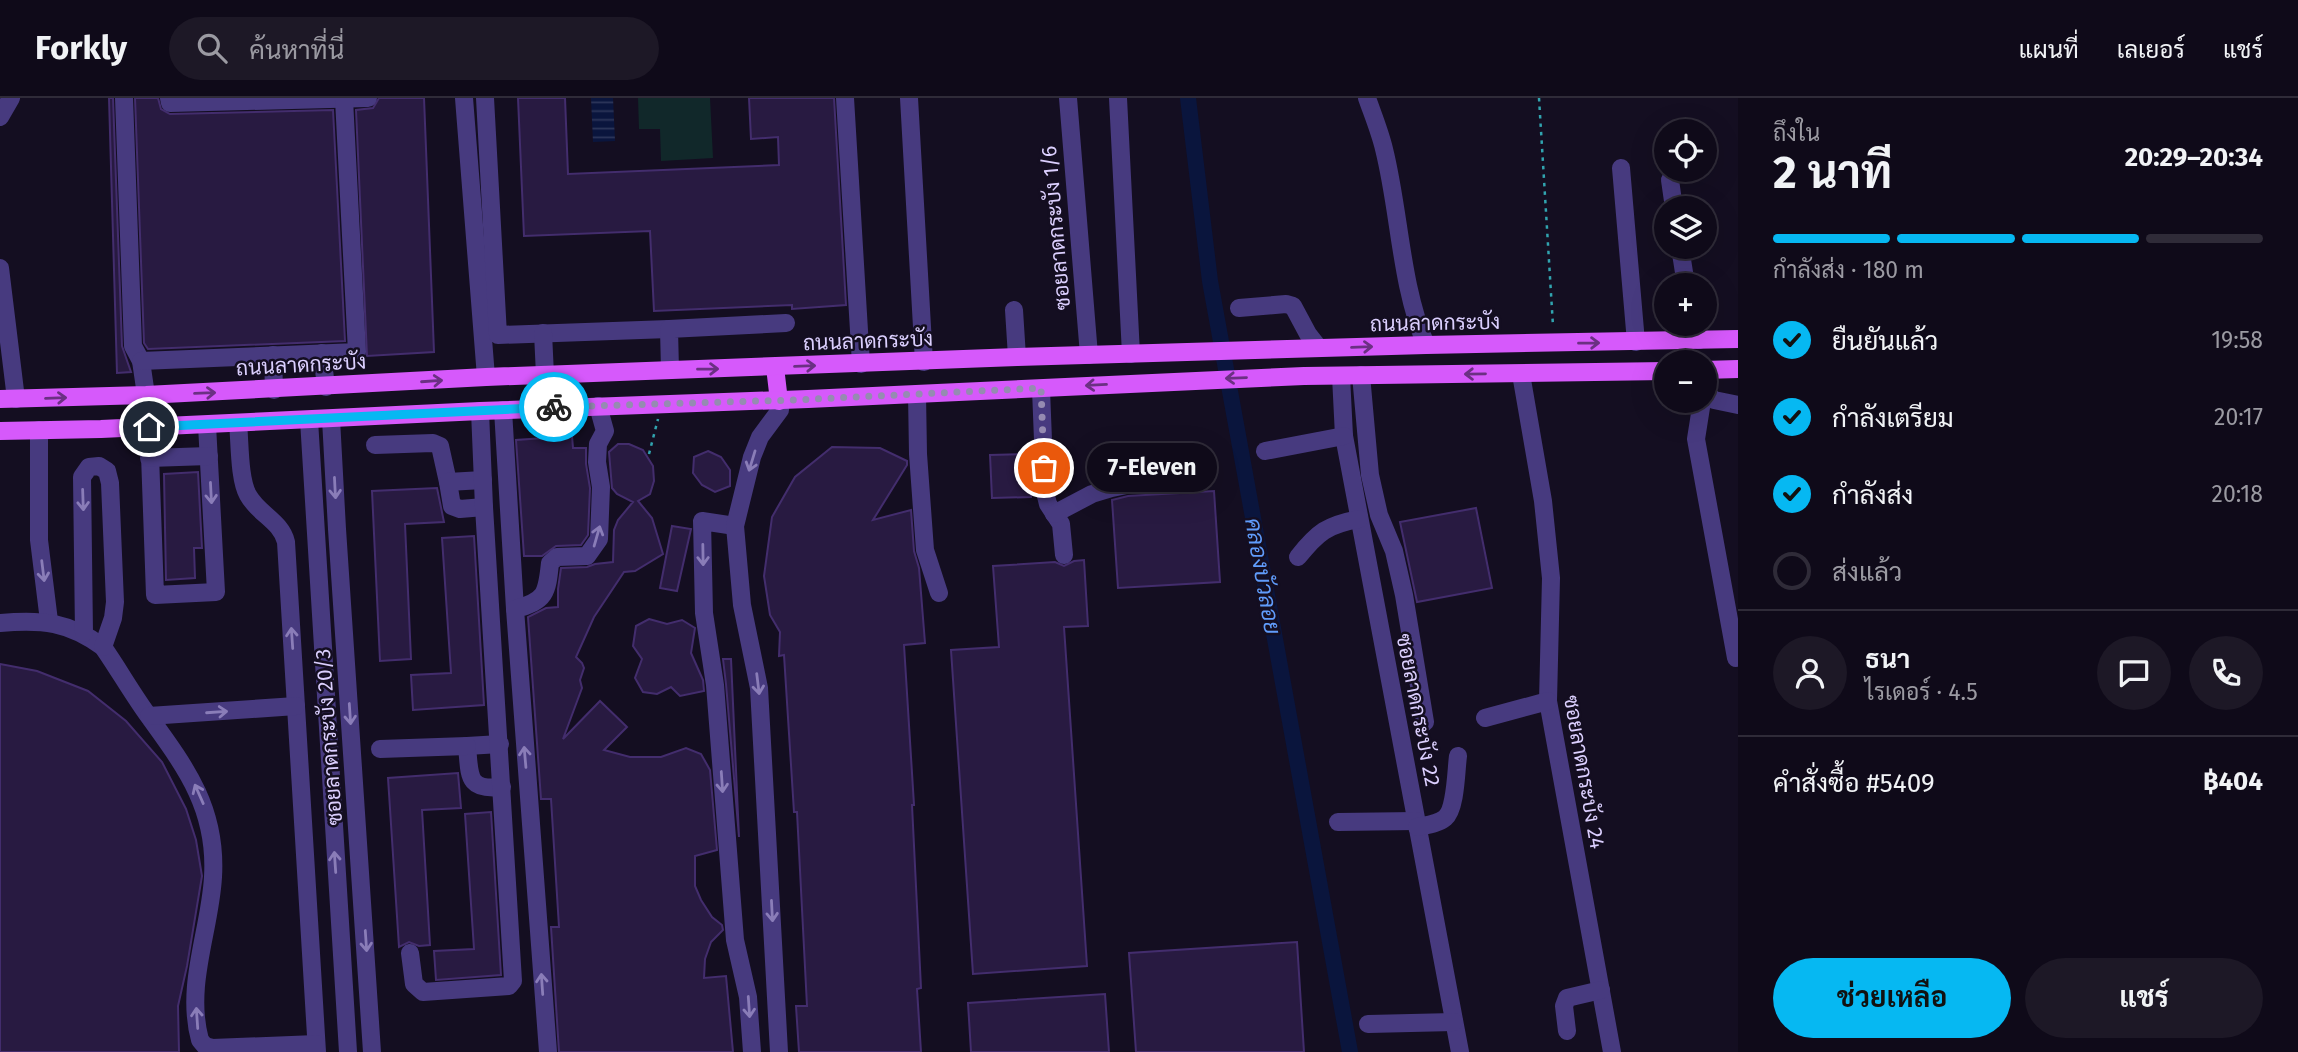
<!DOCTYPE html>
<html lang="th">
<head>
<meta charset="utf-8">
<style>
	:root { --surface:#0f0a19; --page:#1d1826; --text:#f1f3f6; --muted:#9b9aa2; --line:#2f2b38; --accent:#06b8f2 }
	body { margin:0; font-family:"Fira Sans",Sarabun,sans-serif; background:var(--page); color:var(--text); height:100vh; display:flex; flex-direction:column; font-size:26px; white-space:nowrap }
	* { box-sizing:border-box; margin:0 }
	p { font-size:23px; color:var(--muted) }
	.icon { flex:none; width:38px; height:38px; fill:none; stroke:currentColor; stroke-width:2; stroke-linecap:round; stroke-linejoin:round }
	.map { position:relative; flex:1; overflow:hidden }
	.panel { display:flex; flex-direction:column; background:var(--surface); width:560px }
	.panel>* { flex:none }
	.fabs { position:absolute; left:1654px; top:21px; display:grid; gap:14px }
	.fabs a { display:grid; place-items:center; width:63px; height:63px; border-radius:50%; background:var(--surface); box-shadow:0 7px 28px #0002,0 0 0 2px var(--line); font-size:35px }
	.pin { position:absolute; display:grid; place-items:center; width:60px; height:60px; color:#fff; margin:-30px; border:4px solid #fff; border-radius:50%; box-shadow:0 2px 7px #0007 }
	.courier { position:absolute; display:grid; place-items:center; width:70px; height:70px; margin:-35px; border:5px solid #06b8f2; border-radius:50%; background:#fff; color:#222; box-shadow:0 2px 9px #0007 }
	.bubble { position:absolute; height:49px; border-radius:24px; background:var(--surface); box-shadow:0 7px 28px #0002,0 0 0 2px var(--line); font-size:23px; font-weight:700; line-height:49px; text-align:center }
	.overview em { font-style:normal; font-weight:700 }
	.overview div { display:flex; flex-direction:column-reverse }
	.overview { display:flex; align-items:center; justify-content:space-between; height:119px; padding:0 35px }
	h1 { font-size:46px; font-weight:700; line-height:52px }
	.bar { display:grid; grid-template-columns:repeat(4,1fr); gap:10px 7px; align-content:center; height:84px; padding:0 35px }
	.bar i { height:9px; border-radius:5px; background:var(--line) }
	.bar .active { background:var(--accent) }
	.bar p { grid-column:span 4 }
	.line { display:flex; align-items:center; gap:18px; padding:0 35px; border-top:2px solid var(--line) }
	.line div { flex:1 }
	.round { display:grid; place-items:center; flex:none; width:74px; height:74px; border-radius:37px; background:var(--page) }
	ol { padding:0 35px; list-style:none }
	li { display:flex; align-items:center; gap:21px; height:77px }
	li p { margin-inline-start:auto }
	li .icon { padding:7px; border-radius:50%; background:var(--accent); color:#111; stroke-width:4 }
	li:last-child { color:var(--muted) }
	li i { width:38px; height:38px; border:4px solid var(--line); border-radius:50% }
	.action { display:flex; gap:14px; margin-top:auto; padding:14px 35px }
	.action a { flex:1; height:80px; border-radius:42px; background:var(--accent); color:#111; font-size:28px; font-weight:700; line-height:80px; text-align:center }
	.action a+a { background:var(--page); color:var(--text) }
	header { display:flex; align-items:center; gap:42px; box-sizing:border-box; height:98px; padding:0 35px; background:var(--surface); border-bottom:2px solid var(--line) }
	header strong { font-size:33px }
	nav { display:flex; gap:38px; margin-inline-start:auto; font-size:24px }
	.search { width:490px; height:63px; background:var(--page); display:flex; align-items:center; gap:18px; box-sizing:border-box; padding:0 24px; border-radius:38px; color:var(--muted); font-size:26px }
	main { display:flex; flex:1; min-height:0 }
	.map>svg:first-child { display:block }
</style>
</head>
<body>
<header>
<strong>Forkly</strong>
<div class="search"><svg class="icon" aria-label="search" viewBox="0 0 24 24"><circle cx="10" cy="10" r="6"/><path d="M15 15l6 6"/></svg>ค้นหาที่นี่</div>
<nav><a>แผนที่</a><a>เลเยอร์</a><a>แชร์</a></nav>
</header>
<main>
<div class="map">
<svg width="1738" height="954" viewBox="0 0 1738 954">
	<defs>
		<pattern id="water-rules" width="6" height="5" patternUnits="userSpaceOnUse" patternTransform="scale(1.75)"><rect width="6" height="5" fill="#0a153d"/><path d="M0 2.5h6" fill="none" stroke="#2d365a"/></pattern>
	</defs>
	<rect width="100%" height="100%" fill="#140e21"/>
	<!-- grass -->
	<path fill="#11282a" d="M638 0H710L713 60 661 63 660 31H639Z"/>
	<!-- water -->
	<path fill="url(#water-rules)" d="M591 0H613L615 43 593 44Z"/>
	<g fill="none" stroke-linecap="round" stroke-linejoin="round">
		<!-- canal -->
		<path stroke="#0a153d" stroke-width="16" d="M1188 0 1210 183 1350 954"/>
	</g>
	<!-- building -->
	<g fill="#281a41" stroke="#432d6d" stroke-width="2">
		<path d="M109 0H113L122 248 131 274 117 275Z"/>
		<path d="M135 0H158L161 11 170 16 333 12 345 243 148 251 144 245Z"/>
		<path d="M379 0H424L434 254 367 258 356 12 373 10Z"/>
		<path d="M518 0H565L568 76 779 67 778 39 751 41 749 0H834L846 207 792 211V207L654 213 650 133 524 138Z"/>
		<path d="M572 338 573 350H586V366L590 390 588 437 581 447 556 448 542 458H524L516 342Z"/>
		<path d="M618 346H629L643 352 653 368 654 383 650 396 638 403 652 420 663 456 635 473 624 474 594 519 576 559 582 565 584 570 580 582 582 590 563 641 600 603 627 629 604 652 630 659H661L686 650 701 656 710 672 717 752 695 758V788L701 802 712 819 722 827 723 832 711 844 705 861 704 880 726 878 733 954H559L551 829H559L551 701H541L528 519 546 510 558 509V491L561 470 587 469 595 466 613 464 614 432 618 422 633 404 617 396 612 390 609 354Z"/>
		<path d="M832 349 880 350 907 363V367L873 422 911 412 914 453 919 470 925 545 904 547 914 707H912L921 890 917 891 921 954H799L796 908H807L797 714H794L784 557 779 558 780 534 770 517 764 478 772 419 795 379Z"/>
		<path d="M708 353 721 359 730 372V388L715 394 702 387 693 375 694 359Z"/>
		<path d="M1029 356 1031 399 992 400 990 357Z"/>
		<path d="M198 374 202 450H194L195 480 166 482 164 376Z"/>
		<path d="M437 390 444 424 405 426 411 561 380 563 372 393Z"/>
		<path d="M1214 393 1220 484 1118 490 1112 402 1128 398Z"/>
		<path d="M1476 410 1492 490 1417 504 1400 424Z"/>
		<path d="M672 428 691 431 677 493 660 490Z"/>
		<path d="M474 438 484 607 413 612 411 577 451 575 442 440Z"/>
		<path d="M1084 462 1088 528 1064 529 1087 868 973 876 951 552 999 549 993 468 1055 464 1064 468 1074 463Z"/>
		<path d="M649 521 667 526 682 522 695 530 691 555 703 582 704 593 680 598 671 589 657 596 643 594 635 580 642 561 633 548 636 528Z"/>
		<path d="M723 561H731L739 739 726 586Z"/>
		<path d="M0 566 37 573 88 593 126 623 162 664 186 711 196 742 202 778 187 868 178 908 179 954H0Z"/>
		<path d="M458 675 461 710 422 712 430 847 419 848 409 844 399 849 388 680Z"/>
		<path d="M491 714 501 877 436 882 434 853 474 851 465 716Z"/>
		<path d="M1297 844 1304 954H1136L1129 855Z"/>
		<path d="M1105 896 1109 954H971L968 905Z"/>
	</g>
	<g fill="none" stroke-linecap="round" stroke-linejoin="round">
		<!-- path -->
		<g stroke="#31a4af" stroke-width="2.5" stroke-dasharray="3.5 5" stroke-linecap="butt">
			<path d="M1539 0 1553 228"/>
			<path d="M649 356 658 321"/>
		</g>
		<!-- minor -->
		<g stroke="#473a7f" stroke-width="18">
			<path d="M124 0 133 248 141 263 146 297"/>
			<path d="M169 0 170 5 368 0"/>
			<path d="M464 0 486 279"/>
			<path d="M485 0 498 237 669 231"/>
			<path d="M845 0 861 266"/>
			<path d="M909 0 924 264"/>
			<path d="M1068 0 1089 257"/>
			<path d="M1118 0 1131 256"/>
			<path d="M1367 0C1373 17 1380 34 1384 51 1400 115 1400 185 1426 247"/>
			<path d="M0 19 11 0"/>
			<path d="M1621 70 1636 244"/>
			<path d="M1670 82 1674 110"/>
			<path d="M1680 149 1686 187"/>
			<path d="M0 170 16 301"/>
			<path d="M1239 210 1286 206 1293 208 1308 236 1319 250"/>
			<path d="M1014 212 1017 259"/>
			<path d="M1693 226 1699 242"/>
			<path d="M543 235 545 277"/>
			<path d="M322 255 326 289"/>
			<path d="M273 257 274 292"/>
			<path d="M141 263 357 254 344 1"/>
			<path d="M670 272 669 231 786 225"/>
			<path d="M1521 276 1543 403 1551 480 1548 603 1612 954"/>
			<path d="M1361 277 1370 377 1379 417 1394 453 1404 497 1425 624"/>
			<path d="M1341 278 1344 338 1460 954"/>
			<path d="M1041 291 1045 394 1048 406 1061 426 1064 457"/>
			<path d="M1704 293 1714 302 1738 307"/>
			<path d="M917 296 918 356 925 452 939 495"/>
			<path d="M1702 303 1696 341 1736 560"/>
			<path d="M503 312 515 511"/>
			<path d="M331 321 337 431 372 954"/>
			<path d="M309 322 348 954"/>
			<path d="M238 325C240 345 239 381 248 397 258 416 281 423 286 444L317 954"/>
			<path d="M149 329 155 497 216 494 207 327"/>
			<path d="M39 332V442L49 523"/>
			<path d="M375 347 433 345 440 348 448 384"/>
			<path d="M1265 353 1344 338"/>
			<path d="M149 360 209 358"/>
			<path d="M483 382 448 384 452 408 460 411 484 409"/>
			<path d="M1054 416 1092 396 1112 390 1198 372"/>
			<path d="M735 428 702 423 704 515 715 587 735 842 748 899 752 954"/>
			<path d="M1298 459C1318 434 1327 427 1359 421"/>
			<path d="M0 525C42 521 69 524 103 549 119 572 133 597 150 620 187 671 217 712 213 779 210 833 185 887 200 942L205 948 212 950 316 946"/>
			<path d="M84 535 82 379 89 369 99 368 107 373 110 385 115 504 113 520 103 549"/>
			<path d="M149 618 296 608"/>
			<path d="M1485 620 1548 603"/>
			<path d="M500 646 467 648C470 677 466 693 502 689"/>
			<path d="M380 651 467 648"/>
			<path d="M1338 724 1416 723"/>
			<path d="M1417 729C1426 727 1438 726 1445 720 1456 711 1456 672 1458 658"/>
			<path d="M410 855 414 886 423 894 509 888 513 883 484 409 480 313"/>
			<path d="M1368 926 1454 924"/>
			<path d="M1567 933 1564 908 1567 900 1601 892"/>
			<path d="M548 954 515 511C546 503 547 495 550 465L557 459 587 458 599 441 601 389 597 364 598 346 605 333 598 308"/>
			<path d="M779 954 759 590 742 507 735 428 752 359 760 339 780 312 779 303"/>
		</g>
		<!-- major -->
		<g stroke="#d659fb" stroke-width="18">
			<path d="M775 269 779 303"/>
			<path d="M1704 272 1738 271"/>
			<path d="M0 301 146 297 486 279 1017 259 1426 247 1738 241"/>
			<path d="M0 333 101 331 480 313 808 301 1304 278 1666 273"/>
		</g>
	</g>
	<!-- one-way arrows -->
	<defs><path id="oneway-shaft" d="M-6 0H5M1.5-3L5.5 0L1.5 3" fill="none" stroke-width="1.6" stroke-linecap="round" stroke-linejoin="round" transform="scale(1.75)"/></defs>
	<g stroke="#6b3083">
		<use href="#oneway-shaft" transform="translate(1589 245) rotate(-1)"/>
		<use href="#oneway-shaft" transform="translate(1362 249) rotate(-2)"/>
		<use href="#oneway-shaft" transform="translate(805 268) rotate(-2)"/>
		<use href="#oneway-shaft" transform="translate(708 271) rotate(-1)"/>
		<use href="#oneway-shaft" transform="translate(1475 276) rotate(179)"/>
		<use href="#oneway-shaft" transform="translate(1236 280) rotate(178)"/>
		<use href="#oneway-shaft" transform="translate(432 283) rotate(-4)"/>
		<use href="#oneway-shaft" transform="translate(1096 287) rotate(177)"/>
		<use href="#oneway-shaft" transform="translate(205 295) rotate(-2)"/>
		<use href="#oneway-shaft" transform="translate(56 300) rotate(-2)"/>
	</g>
	<g stroke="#8a7db8">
		<use href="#oneway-shaft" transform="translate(752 363) rotate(107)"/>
		<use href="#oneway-shaft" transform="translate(335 390) rotate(87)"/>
		<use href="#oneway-shaft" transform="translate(211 395) rotate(87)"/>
		<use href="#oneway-shaft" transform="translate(83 402) rotate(88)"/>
		<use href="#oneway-shaft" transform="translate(597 438) rotate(-74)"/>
		<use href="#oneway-shaft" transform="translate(703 457) rotate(89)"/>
		<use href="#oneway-shaft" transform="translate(43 473) rotate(83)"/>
		<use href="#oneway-shaft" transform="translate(292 540) rotate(-94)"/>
		<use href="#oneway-shaft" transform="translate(758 586) rotate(83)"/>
		<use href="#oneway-shaft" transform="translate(217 614) rotate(-4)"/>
		<use href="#oneway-shaft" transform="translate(350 616) rotate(86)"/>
		<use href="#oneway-shaft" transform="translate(525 659) rotate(-95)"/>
		<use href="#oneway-shaft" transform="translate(722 684) rotate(86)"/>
		<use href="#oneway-shaft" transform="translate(199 696) rotate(-114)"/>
		<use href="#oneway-shaft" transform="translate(335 764) rotate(-94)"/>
		<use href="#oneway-shaft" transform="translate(772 813) rotate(87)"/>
		<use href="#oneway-shaft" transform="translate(366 843) rotate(86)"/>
		<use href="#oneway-shaft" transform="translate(542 886) rotate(-94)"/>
		<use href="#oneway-shaft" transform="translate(749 909) rotate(86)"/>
		<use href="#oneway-shaft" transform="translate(197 920) rotate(-94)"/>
	</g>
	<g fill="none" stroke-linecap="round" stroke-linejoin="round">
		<!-- done -->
		<path stroke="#958bb1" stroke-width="7" stroke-dasharray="0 12.6" d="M554 309 794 302 1041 290 1044 370"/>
		<!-- route -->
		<path stroke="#06b8f2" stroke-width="9" d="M149 329 554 309"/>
	</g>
	<g text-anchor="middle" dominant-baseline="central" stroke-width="5" stroke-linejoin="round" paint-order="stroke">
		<!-- street labels -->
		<g font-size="21" fill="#dbcffe" stroke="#140e21">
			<text transform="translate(1056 130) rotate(-95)">ซอยลาดกระบัง 1/6</text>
			<text transform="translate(1435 225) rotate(-1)">ถนนลาดกระบัง</text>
			<text transform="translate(868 243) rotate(-2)">ถนนลาดกระบัง</text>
			<text transform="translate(301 267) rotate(-3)">ถนนลาดกระบัง</text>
			<text transform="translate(1418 612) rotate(79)">ซอยลาดกระบัง 22</text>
			<text transform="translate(329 639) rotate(-94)">ซอยลาดกระบัง 20/3</text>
			<text transform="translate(1584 674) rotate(80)">ซอยลาดกระบัง 24</text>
		</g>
		<!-- water labels -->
		<g font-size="23" font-style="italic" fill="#609cfb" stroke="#140e21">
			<text transform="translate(1263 478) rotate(80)">คลองบัวลอย</text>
		</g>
	</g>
</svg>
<div class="fabs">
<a><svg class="icon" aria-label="locate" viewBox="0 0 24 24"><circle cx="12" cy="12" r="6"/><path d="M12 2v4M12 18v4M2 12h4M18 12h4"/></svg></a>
<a><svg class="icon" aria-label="layers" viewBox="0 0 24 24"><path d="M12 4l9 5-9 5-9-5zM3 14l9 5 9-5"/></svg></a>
<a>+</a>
<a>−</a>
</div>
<div class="pin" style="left:1044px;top:370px;background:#ea580c"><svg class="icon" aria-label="bag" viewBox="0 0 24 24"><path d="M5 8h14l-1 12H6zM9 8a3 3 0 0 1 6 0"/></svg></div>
<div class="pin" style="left:149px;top:329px;background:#1f2937"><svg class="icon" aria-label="home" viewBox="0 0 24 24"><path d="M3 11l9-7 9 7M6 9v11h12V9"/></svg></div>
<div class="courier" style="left:554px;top:309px"><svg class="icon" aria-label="bike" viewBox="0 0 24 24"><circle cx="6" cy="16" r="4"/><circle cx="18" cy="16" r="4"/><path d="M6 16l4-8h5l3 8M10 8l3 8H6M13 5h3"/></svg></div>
<div class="bubble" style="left:1087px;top:345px;width:130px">7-Eleven</div>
</div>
<section class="panel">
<div class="overview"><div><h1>2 นาที</h1><p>ถึงใน</p></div><em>20:29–20:34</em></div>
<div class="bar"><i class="active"></i><i class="active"></i><i class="active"></i><i></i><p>กำลังส่ง · 180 m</p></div>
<ol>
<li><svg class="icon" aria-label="check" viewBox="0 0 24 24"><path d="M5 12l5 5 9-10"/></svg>ยืนยันแล้ว<p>19:58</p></li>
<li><svg class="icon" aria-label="check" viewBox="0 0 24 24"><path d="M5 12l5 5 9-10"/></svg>กำลังเตรียม<p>20:17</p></li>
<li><svg class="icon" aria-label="check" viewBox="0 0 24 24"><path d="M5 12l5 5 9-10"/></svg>กำลังส่ง<p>20:18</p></li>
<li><i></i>ส่งแล้ว</li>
</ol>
<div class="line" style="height:126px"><a class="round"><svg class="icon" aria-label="person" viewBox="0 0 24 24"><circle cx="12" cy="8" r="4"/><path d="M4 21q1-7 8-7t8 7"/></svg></a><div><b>ธนา</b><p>ไรเดอร์ · 4.5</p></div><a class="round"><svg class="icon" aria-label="chat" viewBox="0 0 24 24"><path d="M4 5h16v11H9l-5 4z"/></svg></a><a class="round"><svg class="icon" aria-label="phone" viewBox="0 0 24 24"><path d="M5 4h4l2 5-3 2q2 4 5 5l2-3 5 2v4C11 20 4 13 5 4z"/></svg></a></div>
<div class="line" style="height:91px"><div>คำสั่งซื้อ #5409</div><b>฿404</b></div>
<div class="action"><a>ช่วยเหลือ</a><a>แชร์</a></div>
</section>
</main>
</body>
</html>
